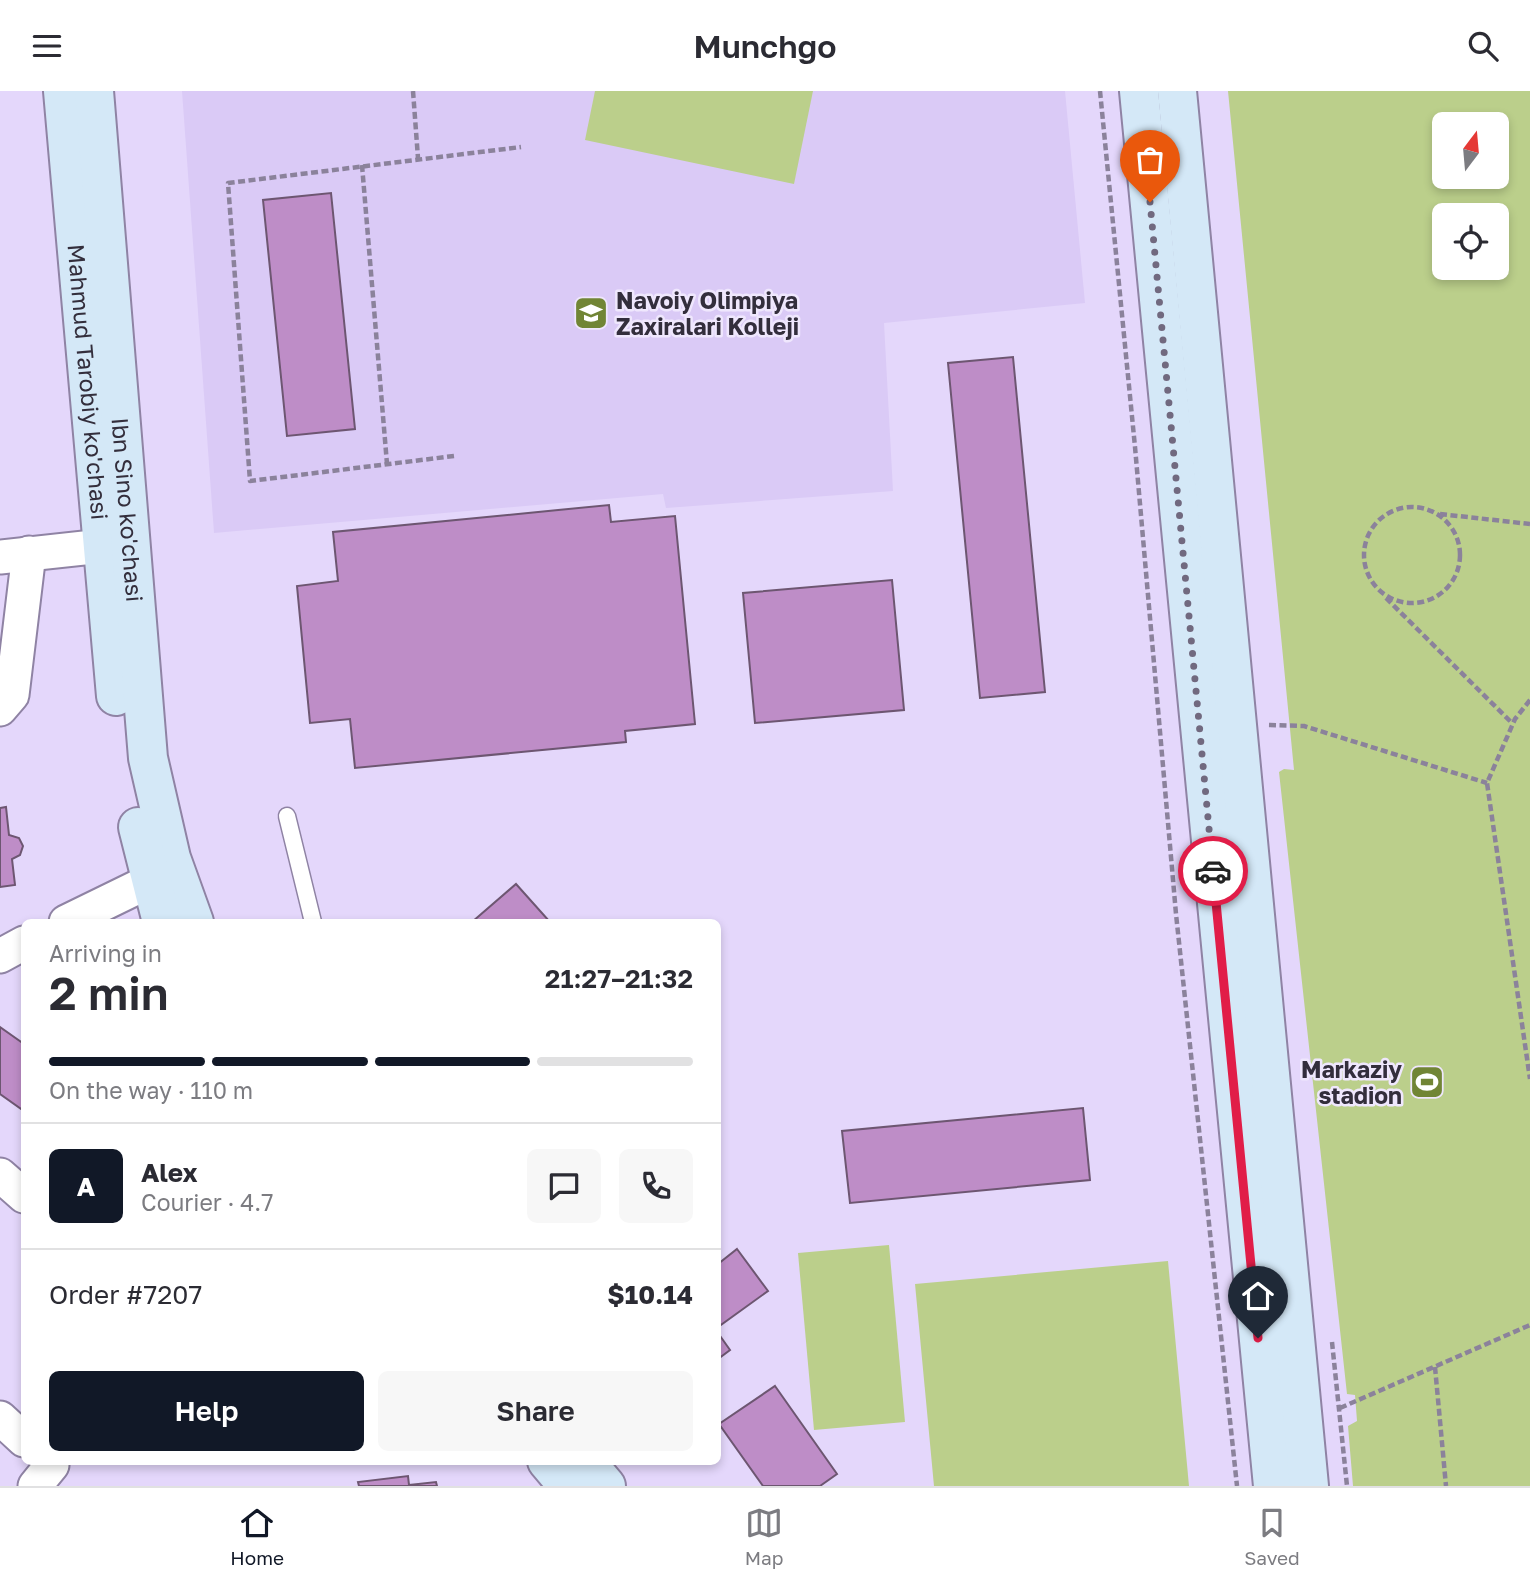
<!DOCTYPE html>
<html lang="en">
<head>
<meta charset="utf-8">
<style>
	:root { --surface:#fff; --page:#f7f7f7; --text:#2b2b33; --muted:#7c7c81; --line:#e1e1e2; --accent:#111827 }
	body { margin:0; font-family:"Golos Text",sans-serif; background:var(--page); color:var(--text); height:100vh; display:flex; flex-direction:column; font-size:26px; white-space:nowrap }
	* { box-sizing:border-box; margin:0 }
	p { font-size:23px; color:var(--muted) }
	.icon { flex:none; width:38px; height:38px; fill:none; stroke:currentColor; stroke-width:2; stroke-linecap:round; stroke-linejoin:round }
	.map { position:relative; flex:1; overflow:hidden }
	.drawer { position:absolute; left:21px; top:828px; width:700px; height:546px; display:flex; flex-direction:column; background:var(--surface); border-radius:10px; box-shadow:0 4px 10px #0003 }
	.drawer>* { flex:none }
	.needle { width:46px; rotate:16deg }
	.buttons { position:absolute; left:1432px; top:21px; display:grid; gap:14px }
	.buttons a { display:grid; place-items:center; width:77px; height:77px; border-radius:10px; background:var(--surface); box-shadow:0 4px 10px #0003; font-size:35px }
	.pin { position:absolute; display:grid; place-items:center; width:60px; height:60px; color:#fff; margin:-72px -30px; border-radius:50% 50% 50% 0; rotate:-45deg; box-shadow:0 0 7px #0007 }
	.pin .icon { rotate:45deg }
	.courier { position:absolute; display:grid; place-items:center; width:70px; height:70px; margin:-35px; border:5px solid #e11d48; border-radius:50%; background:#fff; color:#222; box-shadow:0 2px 9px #0007 }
	.head em { font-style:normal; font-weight:600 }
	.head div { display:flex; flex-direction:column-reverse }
	.head { display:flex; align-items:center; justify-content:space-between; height:119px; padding:0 28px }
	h1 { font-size:46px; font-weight:600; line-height:52px }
	.bar { display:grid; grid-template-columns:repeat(4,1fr); gap:10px 7px; align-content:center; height:84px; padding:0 28px }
	.bar i { height:9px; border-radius:5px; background:var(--line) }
	.bar .current { background:var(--accent) }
	.bar p { grid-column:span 4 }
	.line { display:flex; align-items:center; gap:18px; padding:0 28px; border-top:2px solid var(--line) }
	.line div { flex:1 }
	.round { display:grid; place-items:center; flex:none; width:74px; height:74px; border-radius:10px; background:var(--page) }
	.action { display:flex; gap:14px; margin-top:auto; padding:14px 28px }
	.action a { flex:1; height:80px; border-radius:10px; background:var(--accent); color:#fff; font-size:28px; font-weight:600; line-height:80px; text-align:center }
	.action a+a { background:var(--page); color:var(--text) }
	header { display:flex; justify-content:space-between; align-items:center; height:91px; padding:0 28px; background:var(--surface); font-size:32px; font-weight:600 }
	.dock { display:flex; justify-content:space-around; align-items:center; height:98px; border-top:2px solid var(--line); background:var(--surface); font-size:19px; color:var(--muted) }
	.dock a { display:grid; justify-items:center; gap:4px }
	.dock .current { color:var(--accent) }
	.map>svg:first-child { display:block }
</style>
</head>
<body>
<header><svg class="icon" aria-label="menu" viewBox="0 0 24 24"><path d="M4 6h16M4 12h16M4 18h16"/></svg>Munchgo<svg class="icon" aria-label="search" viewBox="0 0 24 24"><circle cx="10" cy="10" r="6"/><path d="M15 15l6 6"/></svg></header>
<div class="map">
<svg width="1530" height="1395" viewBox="0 0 1530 1395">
	<rect width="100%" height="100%" fill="#e4d7fb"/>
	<!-- built -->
	<path fill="#dacaf6" d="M182 0H1065L1085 212 884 232 893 400 666 417 663 403 214 442Z"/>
	<!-- green -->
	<g fill="#bbcf8b" fill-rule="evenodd">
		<path d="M595 0H813L794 93 585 49Z"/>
		<path d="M1228 0H1530V1395H1353L1348 1335 1357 1330 1355 1304 1347 1303 1279 681 1284 678 1294 679ZM1444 33H1496V86H1444ZM1444 124H1496V177H1444Z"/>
		<path d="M889 1154 905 1331 814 1339 798 1162Z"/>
		<path d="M1168 1170 1189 1395H934L915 1193Z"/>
	</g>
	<!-- building -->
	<g fill="#be8dc7" stroke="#6d5671" stroke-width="2">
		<path d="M331 102 355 338 287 345 263 109Z"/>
		<path d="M1013 266 1045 601 980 607 948 272Z"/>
		<path d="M609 414 611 431 675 425 695 633 625 640 626 651 355 677 350 628 310 632 297 495 338 490 333 441Z"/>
		<path d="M892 489 904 619 755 632 743 502Z"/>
		<path d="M6 716 9 744 19 747 23 755 20 764 12 768 15 794 0 796V717Z"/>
		<path d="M516 793 550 831H472Z"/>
		<path d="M0 936 24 953V1020L0 1003Z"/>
		<path d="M1083 1017 1090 1089 850 1112 842 1040Z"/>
		<path d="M737 1158 768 1200 718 1236V1173Z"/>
		<path d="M718 1242 730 1259 718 1268Z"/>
		<path d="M775 1295 837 1383 820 1395H763L719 1333Z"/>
		<path d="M408 1385 409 1394 436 1391 437 1395H359L358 1391Z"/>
	</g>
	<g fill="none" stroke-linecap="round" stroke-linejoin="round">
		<!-- lane casing -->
		<g stroke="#8f83a4" stroke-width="19">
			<path id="lane" d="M287 725 313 831"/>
		</g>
		<!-- street casing -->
		<g stroke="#8f83a4" stroke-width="37">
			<g id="street">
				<path d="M0 466 130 452"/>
				<path d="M0 618 12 604 29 462"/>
				<path d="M66 831 150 790"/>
				<path d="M0 865 24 852"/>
				<path d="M0 1084 24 1105"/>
				<path d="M0 1327 24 1349"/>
				<path d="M35 1395 52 1374"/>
			</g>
		</g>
		<!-- secondary casing -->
		<g stroke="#8f83a4" stroke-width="42">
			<g id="secondary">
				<path id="s1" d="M63 0 116 605"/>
				<path id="s2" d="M94 0 148 667 171 767 194 831"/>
				<path d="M1139 0 1273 1395"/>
				<path d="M1177 0 1309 1395"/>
				<path d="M138 736 162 831"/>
				<path d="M547 1370 568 1395"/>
				<path d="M585 1370 606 1395"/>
			</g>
		</g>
		<!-- path -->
		<g stroke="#8b829b" stroke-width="4.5" stroke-dasharray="7 3.5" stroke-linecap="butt">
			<path d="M413 0 418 67"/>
			<path d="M1100 0 1135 356 1176 823 1237 1395"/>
			<path d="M362 74 387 373"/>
			<path d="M454 365 250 390 228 92 521 56"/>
			<circle cx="1412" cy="464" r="48"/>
			<path d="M1440 423 1530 433"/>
			<path d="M1386 507 1512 632"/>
			<path d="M1530 609 1515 628 1487 692 1530 988"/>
			<path d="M1269 634 1304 635 1487 692"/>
			<path d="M1332 1251 1347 1395"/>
			<path d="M1435 1276 1446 1395"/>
			<path d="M1340 1317 1530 1234"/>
		</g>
		<!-- lane -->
		<use href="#lane" stroke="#fff" stroke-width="16"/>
		<!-- street -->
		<use href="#street" stroke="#fff" stroke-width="33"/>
		<!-- secondary -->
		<use href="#secondary" stroke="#d4e8f7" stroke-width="38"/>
	</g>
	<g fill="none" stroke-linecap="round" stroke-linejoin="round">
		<!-- done -->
		<path stroke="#71697f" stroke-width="7" stroke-dasharray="0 12.6" d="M1150 111 1213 780"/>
		<!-- route -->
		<path stroke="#e11d48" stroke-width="9" d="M1213 780 1258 1247"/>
	</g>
	<!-- icons -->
	<defs>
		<g id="university-square" transform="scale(1.75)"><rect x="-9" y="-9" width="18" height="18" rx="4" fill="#718535" stroke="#efe7fd"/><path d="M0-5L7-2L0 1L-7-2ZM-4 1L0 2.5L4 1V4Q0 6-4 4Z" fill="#fff"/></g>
		<g id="stadium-square" transform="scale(1.75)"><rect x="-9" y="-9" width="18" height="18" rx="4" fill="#718535" stroke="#efe7fd"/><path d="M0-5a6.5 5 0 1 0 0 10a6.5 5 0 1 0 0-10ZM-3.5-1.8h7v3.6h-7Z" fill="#fff"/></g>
	</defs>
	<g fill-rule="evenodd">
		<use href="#university-square" x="591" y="222"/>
		<use href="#stadium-square" x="1427" y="991"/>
	</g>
	<g text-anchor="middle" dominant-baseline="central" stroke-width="5" stroke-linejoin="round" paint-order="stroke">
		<!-- poi labels -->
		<g font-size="23" font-weight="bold" fill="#332e3c" stroke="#efe7fd" text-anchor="start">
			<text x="616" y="209">Navoiy Olimpiya<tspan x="616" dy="26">Zaxiralari Kolleji</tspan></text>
			<text x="1402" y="978" text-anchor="end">Markaziy<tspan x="1402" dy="26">stadion</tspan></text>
		</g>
		<!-- street labels -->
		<g font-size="23" fill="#332e3c" stroke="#efe7fd">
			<text stroke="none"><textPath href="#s1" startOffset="292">Mahmud Tarobiy ko'chasi</textPath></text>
			<text stroke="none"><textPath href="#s2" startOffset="420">Ibn Sino ko'chasi</textPath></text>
		</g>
	</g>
</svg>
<div class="buttons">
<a><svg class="needle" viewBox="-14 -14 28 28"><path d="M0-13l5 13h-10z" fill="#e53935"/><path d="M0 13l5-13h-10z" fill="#7c7c81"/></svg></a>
<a><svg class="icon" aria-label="locate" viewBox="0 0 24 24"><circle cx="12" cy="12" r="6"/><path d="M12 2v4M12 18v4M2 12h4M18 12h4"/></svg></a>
</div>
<div class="pin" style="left:1150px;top:111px;background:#ea580c"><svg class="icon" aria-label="bag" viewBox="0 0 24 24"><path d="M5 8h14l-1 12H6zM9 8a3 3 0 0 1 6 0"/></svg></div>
<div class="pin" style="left:1258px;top:1247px;background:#1f2937"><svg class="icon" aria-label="home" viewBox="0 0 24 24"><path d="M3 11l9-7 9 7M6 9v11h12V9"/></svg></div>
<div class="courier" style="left:1213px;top:780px"><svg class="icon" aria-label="car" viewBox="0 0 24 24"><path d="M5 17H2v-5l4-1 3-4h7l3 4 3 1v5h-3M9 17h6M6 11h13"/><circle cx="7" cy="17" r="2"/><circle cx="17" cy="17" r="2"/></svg></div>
<section class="drawer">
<div class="head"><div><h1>2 min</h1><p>Arriving in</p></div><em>21:27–21:32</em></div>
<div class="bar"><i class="current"></i><i class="current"></i><i class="current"></i><i></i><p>On the way · 110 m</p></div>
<div class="line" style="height:126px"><b class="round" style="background:var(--accent);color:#fff">A</b><div><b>Alex</b><p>Courier · 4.7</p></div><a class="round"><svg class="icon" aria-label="chat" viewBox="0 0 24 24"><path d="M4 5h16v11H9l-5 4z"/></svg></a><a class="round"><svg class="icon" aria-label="phone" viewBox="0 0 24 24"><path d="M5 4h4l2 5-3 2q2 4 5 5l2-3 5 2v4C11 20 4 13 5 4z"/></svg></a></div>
<div class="line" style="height:91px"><div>Order #7207</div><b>$10.14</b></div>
<div class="action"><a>Help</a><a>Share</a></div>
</section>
</div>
<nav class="dock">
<a class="current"><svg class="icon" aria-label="home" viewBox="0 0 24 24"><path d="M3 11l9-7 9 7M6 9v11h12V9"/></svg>Home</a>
<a><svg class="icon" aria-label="map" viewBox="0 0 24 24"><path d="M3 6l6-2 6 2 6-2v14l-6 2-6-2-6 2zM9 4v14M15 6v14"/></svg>Map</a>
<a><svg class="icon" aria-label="saved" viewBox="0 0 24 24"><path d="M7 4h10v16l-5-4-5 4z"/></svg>Saved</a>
</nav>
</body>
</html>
